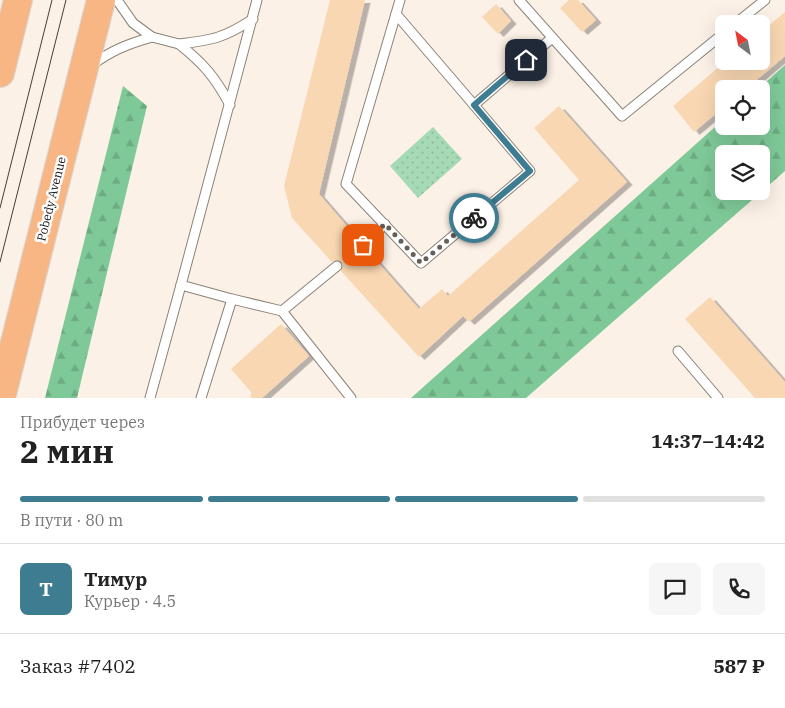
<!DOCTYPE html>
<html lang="ru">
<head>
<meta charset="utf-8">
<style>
	:root { --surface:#fff; --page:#f6f6f6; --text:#222; --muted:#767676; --line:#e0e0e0; --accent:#3e7c91 }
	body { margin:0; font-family:"IBM Plex Serif",serif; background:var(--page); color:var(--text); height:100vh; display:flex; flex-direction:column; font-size:19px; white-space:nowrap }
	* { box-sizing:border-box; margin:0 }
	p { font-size:16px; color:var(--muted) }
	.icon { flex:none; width:28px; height:28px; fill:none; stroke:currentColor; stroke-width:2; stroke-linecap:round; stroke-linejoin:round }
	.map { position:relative; height:398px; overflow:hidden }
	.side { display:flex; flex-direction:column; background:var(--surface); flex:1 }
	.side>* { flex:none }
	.needle { width:32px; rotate:328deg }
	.controls { position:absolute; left:715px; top:15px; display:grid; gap:10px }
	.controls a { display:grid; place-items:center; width:55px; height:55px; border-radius:8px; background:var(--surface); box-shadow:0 5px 20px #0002; font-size:25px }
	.pin { position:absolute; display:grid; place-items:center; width:42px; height:42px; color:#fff; margin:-21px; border-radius:10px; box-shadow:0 2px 8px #0006 }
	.courier { position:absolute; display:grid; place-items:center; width:50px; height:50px; margin:-25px; border:4px solid #3e7c91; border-radius:50%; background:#fff; color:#222; box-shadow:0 1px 6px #0007 }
	.summary em { font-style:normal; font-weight:800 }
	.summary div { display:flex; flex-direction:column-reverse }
	.summary { display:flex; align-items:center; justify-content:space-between; height:85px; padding:0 20px }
	h1 { font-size:32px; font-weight:800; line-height:38px }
	.bar { display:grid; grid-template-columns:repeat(4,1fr); gap:8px 5px; align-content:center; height:60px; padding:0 20px }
	.bar i { height:6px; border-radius:4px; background:var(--line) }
	.bar .selected { background:var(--accent) }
	.bar p { grid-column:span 4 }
	.line { display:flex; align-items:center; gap:12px; padding:0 20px; border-top:1px solid var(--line) }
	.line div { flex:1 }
	.round { display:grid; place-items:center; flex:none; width:52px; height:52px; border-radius:8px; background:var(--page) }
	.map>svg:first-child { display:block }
</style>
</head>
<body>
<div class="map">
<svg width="785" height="398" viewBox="0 0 785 398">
	<defs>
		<pattern id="forest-firs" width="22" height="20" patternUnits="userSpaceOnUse" patternTransform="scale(1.25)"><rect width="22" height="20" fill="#7fc998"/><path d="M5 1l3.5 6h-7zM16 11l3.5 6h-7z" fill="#6dac82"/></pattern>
		<pattern id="park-dots" width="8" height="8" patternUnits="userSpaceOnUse" patternTransform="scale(1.25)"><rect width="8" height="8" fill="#a6dab6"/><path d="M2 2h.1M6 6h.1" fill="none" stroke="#8eba9b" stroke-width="1.8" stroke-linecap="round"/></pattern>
		<filter id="shadow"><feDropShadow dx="5.5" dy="3" stdDeviation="0" flood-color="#0004"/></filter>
	</defs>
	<rect width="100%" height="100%" fill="#fcf1e6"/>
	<!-- forest -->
	<g fill="url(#forest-firs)" fill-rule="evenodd">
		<path d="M785 65V171L526 398H411L724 119V126H761V89H758ZM724 154H761V191H724Z"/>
		<path d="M123 86 147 106 77 398H45Z"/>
	</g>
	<!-- park -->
	<path fill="url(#park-dots)" d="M433 127 462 159 418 198 390 166Z"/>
	<!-- building -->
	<g fill="#f9d7b2" filter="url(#shadow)">
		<path d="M330 0H365L319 194 359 240 357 244 358 249 362 251 367 250 419 309 442 289 448 296 579 180 534 128 559 106 627 182 469 322 463 316 419 357 341 271 343 265 341 262 336 260 332 262 292 218 284 186Z"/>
		<path d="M569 0H578L596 20 582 32 560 8Z"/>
		<path d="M496 4 511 21 498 34 482 17Z"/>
		<path d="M785 12V56L746 89H724V107L694 132 673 106 726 61H761V32Z"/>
		<path d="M710 297 785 382V398H755L685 319Z"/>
		<path d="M281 324 309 356 262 398H251V392L231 369Z"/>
	</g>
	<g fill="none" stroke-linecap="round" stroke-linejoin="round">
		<!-- lane casing -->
		<g stroke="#8b8278" stroke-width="11">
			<g id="lane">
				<path d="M400 0 346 184 421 263 530 171 474 105"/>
				<path d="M519 0 622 116 724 33"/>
				<path d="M396 14 474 105 552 38"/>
				<path d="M735 24 765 0"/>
				<path d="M152 37 179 44"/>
				<path d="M92 65C112 50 128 44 152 37L133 23 117 0"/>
				<path d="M230 105C215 77 204 64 179 44 213 40 224 38 253 19"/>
				<path d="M363 245 385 224"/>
				<path d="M232 299 181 285 257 0"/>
				<path d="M282 311 337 266"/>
				<path d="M678 351 718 398"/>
				<path d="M150 398 181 285"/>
				<path d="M201 398 232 299 282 311 351 398"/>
			</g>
		</g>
		<!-- primary casing -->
		<g stroke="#d5d4d3" stroke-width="30">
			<g id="primary">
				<path d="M0 73 18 0"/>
				<path d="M1 398 101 0"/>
			</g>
		</g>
		<!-- lane -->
		<use href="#lane" stroke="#fff" stroke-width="9"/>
		<!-- primary -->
		<use href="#primary" stroke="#f9b685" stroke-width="28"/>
		<!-- tram -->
		<g stroke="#443f3a" stroke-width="1">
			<path d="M0 208 52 0"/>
			<path d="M0 262 66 0"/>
		</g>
	</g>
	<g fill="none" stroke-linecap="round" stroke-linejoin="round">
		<!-- done -->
		<path stroke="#655f59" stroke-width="5" stroke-dasharray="0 9" d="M363 245 385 224 421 263 474 218"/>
		<!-- route -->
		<path stroke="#3e7c91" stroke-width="6" d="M474 218 530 171 474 105 526 60"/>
	</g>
	<g text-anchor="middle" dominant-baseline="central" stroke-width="5" stroke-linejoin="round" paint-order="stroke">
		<!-- street labels -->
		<g font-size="12" fill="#14110d" stroke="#fff">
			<text transform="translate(51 199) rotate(-76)">Pobedy Avenue</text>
		</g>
	</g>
</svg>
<div class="controls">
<a><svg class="needle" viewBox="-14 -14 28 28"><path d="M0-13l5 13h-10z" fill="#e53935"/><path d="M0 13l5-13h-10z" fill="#767676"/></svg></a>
<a><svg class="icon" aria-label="locate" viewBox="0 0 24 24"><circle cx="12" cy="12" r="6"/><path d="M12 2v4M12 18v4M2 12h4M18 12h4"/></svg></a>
<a><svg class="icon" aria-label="layers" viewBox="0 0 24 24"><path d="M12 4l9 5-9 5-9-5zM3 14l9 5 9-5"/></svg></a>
</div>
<div class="pin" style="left:363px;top:245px;background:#ea580c"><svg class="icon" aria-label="bag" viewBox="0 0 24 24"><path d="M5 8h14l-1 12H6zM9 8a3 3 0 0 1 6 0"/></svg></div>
<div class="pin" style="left:526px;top:60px;background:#1f2937"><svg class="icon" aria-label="home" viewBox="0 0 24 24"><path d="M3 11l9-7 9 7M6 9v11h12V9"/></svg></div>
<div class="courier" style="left:474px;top:218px"><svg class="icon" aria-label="bike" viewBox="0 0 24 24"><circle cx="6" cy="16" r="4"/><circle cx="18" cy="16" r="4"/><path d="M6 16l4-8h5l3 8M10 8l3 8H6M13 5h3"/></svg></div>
</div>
<section class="side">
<div class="summary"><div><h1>2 мин</h1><p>Прибудет через</p></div><em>14:37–14:42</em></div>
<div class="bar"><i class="selected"></i><i class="selected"></i><i class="selected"></i><i></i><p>В пути · 80 m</p></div>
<div class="line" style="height:90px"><b class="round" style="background:var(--accent);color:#fff">Т</b><div><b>Тимур</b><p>Курьер · 4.5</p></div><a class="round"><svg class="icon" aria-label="chat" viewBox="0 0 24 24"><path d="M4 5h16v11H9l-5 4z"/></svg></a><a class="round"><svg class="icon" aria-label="phone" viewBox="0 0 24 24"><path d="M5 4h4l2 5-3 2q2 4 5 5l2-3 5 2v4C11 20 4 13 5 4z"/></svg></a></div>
<div class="line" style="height:65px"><div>Заказ #7402</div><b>587 ₽</b></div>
</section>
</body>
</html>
